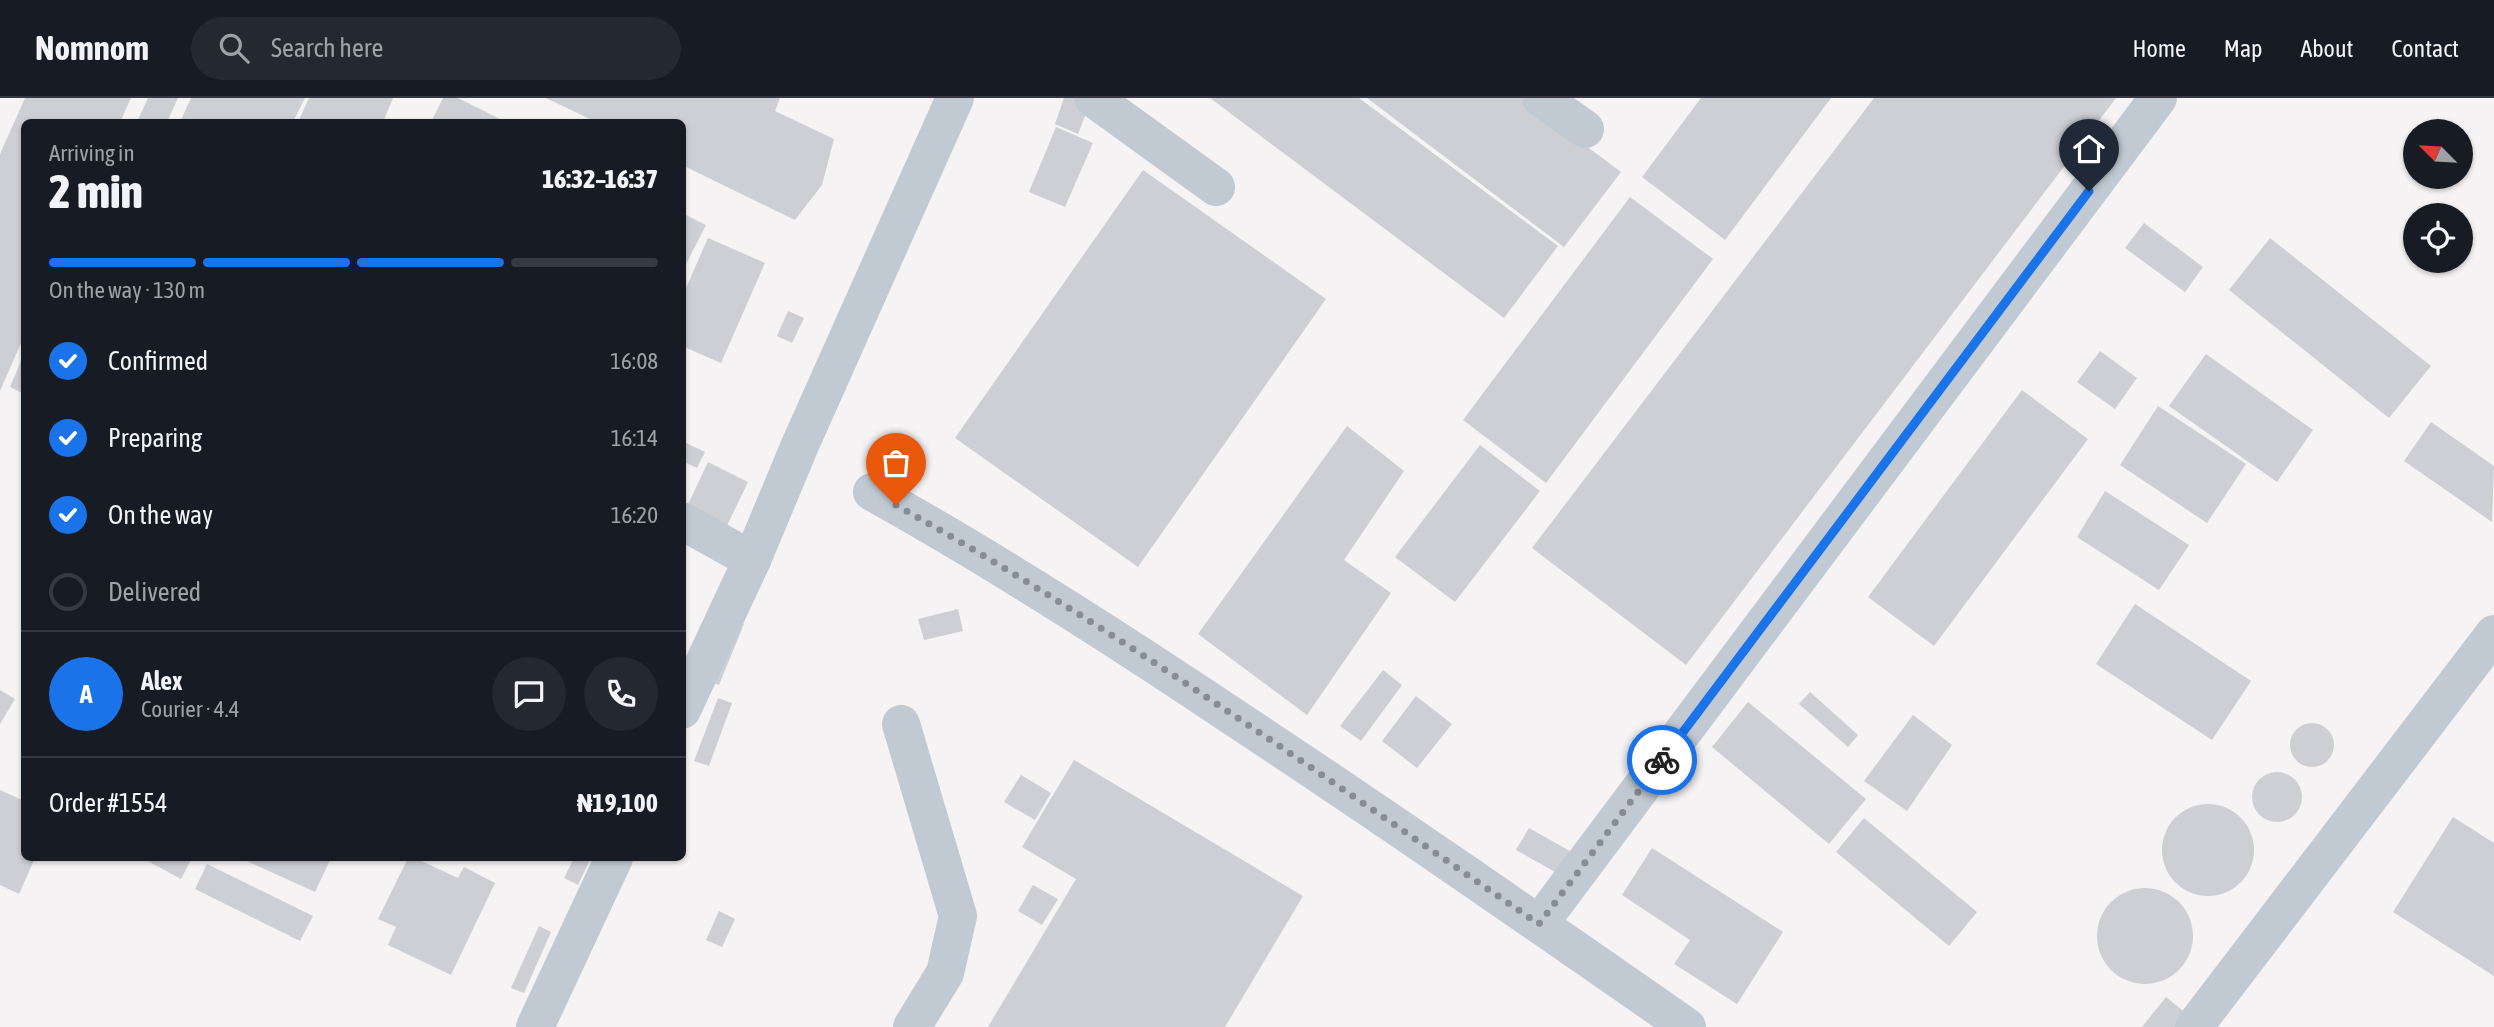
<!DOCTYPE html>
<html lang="en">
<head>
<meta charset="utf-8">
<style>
	:root { --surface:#171b24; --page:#242831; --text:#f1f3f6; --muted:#9ea1a6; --line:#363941; --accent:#1a73e8 }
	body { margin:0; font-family:"Asap Condensed",sans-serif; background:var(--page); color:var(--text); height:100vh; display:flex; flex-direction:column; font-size:26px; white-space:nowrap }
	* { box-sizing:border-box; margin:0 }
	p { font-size:23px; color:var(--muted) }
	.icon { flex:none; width:38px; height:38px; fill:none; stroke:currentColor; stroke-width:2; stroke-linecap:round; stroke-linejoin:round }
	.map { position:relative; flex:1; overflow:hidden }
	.details { position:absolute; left:21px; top:21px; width:665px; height:742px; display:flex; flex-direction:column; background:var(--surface); border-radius:10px; box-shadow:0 2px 5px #0004 }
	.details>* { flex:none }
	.needle { width:46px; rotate:294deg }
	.controls { position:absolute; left:2403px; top:21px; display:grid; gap:14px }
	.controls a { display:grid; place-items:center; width:70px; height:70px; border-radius:50%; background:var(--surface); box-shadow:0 2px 5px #0004; font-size:35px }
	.pin { position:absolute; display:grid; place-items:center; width:60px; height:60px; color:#fff; margin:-72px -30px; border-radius:50% 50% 50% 0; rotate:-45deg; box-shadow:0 0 7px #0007 }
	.pin .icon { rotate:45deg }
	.courier { position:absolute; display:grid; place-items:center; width:70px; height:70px; margin:-35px; border:5px solid #1a73e8; border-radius:50%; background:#fff; color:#222; box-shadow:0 2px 9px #0007 }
	.head em { font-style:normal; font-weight:800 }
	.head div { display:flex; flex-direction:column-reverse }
	.head { display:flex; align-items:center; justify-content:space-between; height:119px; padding:0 28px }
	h1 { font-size:46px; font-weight:800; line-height:52px }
	.bar { display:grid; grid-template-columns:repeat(4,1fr); gap:10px 7px; align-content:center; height:84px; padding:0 28px }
	.bar i { height:9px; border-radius:5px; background:var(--line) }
	.bar .active { background:var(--accent) }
	.bar p { grid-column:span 4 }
	.line { display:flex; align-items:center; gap:18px; padding:0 28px; border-top:2px solid var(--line) }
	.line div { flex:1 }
	.round { display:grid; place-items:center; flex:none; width:74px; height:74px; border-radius:37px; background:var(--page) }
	ol { padding:0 28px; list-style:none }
	li { display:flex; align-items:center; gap:21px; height:77px }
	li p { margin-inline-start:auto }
	li .icon { padding:7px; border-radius:50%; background:var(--accent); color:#fff; stroke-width:4 }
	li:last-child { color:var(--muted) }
	li i { width:38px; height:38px; border:4px solid var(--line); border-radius:50% }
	header { display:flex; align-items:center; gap:42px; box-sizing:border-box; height:98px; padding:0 35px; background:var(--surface); border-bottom:2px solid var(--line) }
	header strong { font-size:33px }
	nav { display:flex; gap:38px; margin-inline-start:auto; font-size:24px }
	.search { width:490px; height:63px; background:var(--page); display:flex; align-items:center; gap:18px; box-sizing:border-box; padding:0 24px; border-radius:38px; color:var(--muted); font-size:26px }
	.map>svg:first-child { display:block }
</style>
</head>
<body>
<header>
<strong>Nomnom</strong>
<div class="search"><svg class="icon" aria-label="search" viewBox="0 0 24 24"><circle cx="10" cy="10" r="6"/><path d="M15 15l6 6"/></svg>Search here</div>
<nav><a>Home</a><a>Map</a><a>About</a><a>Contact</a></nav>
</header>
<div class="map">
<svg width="2494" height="929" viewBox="0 0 2494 929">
	<rect width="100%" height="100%" fill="#f5f3f3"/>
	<!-- building -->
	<g fill="#cdcfd5">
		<path d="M25 0H131L120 24H24V238L0 293V56Z"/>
		<path d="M148 0H178L167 24H137Z"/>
		<path d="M191 0H305L293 24H180Z"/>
		<path d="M309 0H393L383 24H298Z"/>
		<path d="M443 0H458L506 24H431Z"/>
		<path d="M546 0H780L775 13 834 41 822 87 795 122 682 67V24H596Z"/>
		<path d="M1064 0H1092L1078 36 1055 26Z"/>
		<path d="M1210 0H1359L1558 148 1504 220Z"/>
		<path d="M1367 0H1522L1621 74 1564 149Z"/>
		<path d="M1701 0H1831L1725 142 1642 79Z"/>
		<path d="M1874 0H2116L1686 567 1532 450Z"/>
		<path d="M1056 29 1093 45 1065 109 1029 94Z"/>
		<path d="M1143 72 1326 201 1138 469 955 340Z"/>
		<path d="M1630 99 1713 161 1546 385 1463 322Z"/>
		<path d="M682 115 706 127 682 174Z"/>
		<path d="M2144 125 2203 169 2185 194 2125 150Z"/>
		<path d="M708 140 765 165 721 265 682 248V199Z"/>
		<path d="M2270 140 2431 268 2389 320 2229 192Z"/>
		<path d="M788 213 804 220 792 245 777 238Z"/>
		<path d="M2100 253 2137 280 2115 311 2077 284Z"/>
		<path d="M24 256V296L10 289Z"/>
		<path d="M2206 256 2313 332 2277 384 2169 308Z"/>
		<path d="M2022 292 2088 341 1934 548 1868 499Z"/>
		<path d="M2158 308 2246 366 2207 425 2120 367Z"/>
		<path d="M2431 324 2494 368 2492 424 2404 363Z"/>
		<path d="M1347 328 1404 373 1344 462 1391 495 1307 617 1198 536Z"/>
		<path d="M682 343 705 354 697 370 682 363Z"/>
		<path d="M1480 347 1540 393 1455 504 1395 459Z"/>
		<path d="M708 364 748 384 724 434 684 415Z"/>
		<path d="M2105 393 2189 447 2159 492 2077 439Z"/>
		<path d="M2135 506 2251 583 2212 642 2096 566Z"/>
		<path d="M958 511 963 533 924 542 918 521Z"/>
		<path d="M730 520 744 526 719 587 705 582Z"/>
		<path d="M1383 572 1402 587 1361 643 1340 628Z"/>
		<path d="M0 592 15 601 0 626Z"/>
		<path d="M1810 594 1858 637 1848 649 1799 606Z"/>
		<path d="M1416 598 1452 626 1417 670 1382 643Z"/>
		<path d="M718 600 732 605 709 668 694 663Z"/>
		<path d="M1748 604 1866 701 1829 746 1712 649Z"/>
		<path d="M1913 617 1952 647 1907 713 1864 683Z"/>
		<circle cx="2312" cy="647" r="22"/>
		<path d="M1074 662 1303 798 1225 929H988L1076 781 1022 749Z"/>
		<circle cx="2277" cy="699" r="25"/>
		<path d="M1021 677 1051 695 1035 722 1004 704Z"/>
		<path d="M0 692 24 703V760H35L19 796 0 787Z"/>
		<circle cx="2208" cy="752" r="46"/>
		<path d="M2453 719 2494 745V878L2393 814Z"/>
		<path d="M1864 720 1977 814 1949 848 1836 754Z"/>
		<path d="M1529 730 1570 753 1557 775 1516 752Z"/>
		<path d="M1652 750 1783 834 1737 906 1674 866 1690 842 1622 797Z"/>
		<path d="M142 760H192L181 781Z"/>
		<path d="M240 760H331L315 794Z"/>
		<path d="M408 760H415L458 780 464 769 495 785 451 877 388 847 396 829 378 821Z"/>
		<path d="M574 760H591L578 787 564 780Z"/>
		<path d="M207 766 313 818 300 843 195 791Z"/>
		<path d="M1033 787 1058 801 1042 827 1018 813Z"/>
		<circle cx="2145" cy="838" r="48"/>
		<path d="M719 813 735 821 722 849 706 842Z"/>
		<path d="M539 828 551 834 524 895 511 890Z"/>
		<path d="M2166 899 2187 916 2177 929H2142Z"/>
	</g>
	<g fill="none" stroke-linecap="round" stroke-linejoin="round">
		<!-- minor -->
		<g stroke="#c1cad2" stroke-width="38">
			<path d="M1093 0 1216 89"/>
			<path d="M1541 0 1585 31"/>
			<path d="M872 394C996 463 1114 539 1232 618 1385 719 1536 824 1687 929"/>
			<path d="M682 423 752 462"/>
			<path d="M682 612 752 462 800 347 955 0"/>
			<path d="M901 626 958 818 945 875 912 929"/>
			<path d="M1539 826 2158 0"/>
			<path d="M535 929 614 760"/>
			<path d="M2194 929 2494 536"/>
		</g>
	</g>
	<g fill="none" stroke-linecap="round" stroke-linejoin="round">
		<!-- done -->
		<path stroke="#868d94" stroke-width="7" stroke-dasharray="0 12.6" d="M896 407C1119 532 1328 682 1539 826L1662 662"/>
		<!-- route -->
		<path stroke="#1a73e8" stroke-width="9" d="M1662 662 2089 93"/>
	</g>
</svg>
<div class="controls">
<a><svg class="needle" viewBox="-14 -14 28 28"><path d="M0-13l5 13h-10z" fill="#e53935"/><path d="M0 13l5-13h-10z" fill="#9ea1a6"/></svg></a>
<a><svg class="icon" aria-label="locate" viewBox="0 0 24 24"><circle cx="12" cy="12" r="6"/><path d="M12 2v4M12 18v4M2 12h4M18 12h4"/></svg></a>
</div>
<div class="pin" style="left:896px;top:407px;background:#ea580c"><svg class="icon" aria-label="bag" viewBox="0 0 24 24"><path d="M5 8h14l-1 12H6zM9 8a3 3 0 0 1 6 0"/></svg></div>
<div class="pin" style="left:2089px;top:93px;background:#1f2937"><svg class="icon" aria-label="home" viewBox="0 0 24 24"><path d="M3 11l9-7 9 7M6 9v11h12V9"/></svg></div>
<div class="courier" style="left:1662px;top:662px"><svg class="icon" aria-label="bike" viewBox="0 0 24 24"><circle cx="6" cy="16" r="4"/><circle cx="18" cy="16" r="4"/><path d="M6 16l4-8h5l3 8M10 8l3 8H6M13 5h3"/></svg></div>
<section class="details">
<div class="head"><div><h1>2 min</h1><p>Arriving in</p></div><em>16:32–16:37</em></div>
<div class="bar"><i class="active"></i><i class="active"></i><i class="active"></i><i></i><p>On the way · 130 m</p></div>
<ol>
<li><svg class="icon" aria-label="check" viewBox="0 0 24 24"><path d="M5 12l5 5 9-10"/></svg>Confirmed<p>16:08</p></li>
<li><svg class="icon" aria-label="check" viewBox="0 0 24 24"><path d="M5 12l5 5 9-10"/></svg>Preparing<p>16:14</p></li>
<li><svg class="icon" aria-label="check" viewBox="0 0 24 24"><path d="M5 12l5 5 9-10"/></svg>On the way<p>16:20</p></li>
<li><i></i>Delivered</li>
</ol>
<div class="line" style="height:126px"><b class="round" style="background:var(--accent);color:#fff">A</b><div><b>Alex</b><p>Courier · 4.4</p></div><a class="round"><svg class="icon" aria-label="chat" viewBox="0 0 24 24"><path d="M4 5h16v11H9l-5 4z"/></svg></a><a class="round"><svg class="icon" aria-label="phone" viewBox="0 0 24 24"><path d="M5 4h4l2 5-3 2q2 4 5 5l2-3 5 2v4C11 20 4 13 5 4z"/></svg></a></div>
<div class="line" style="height:91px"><div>Order #1554</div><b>₦19,100</b></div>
</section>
</div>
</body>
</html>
